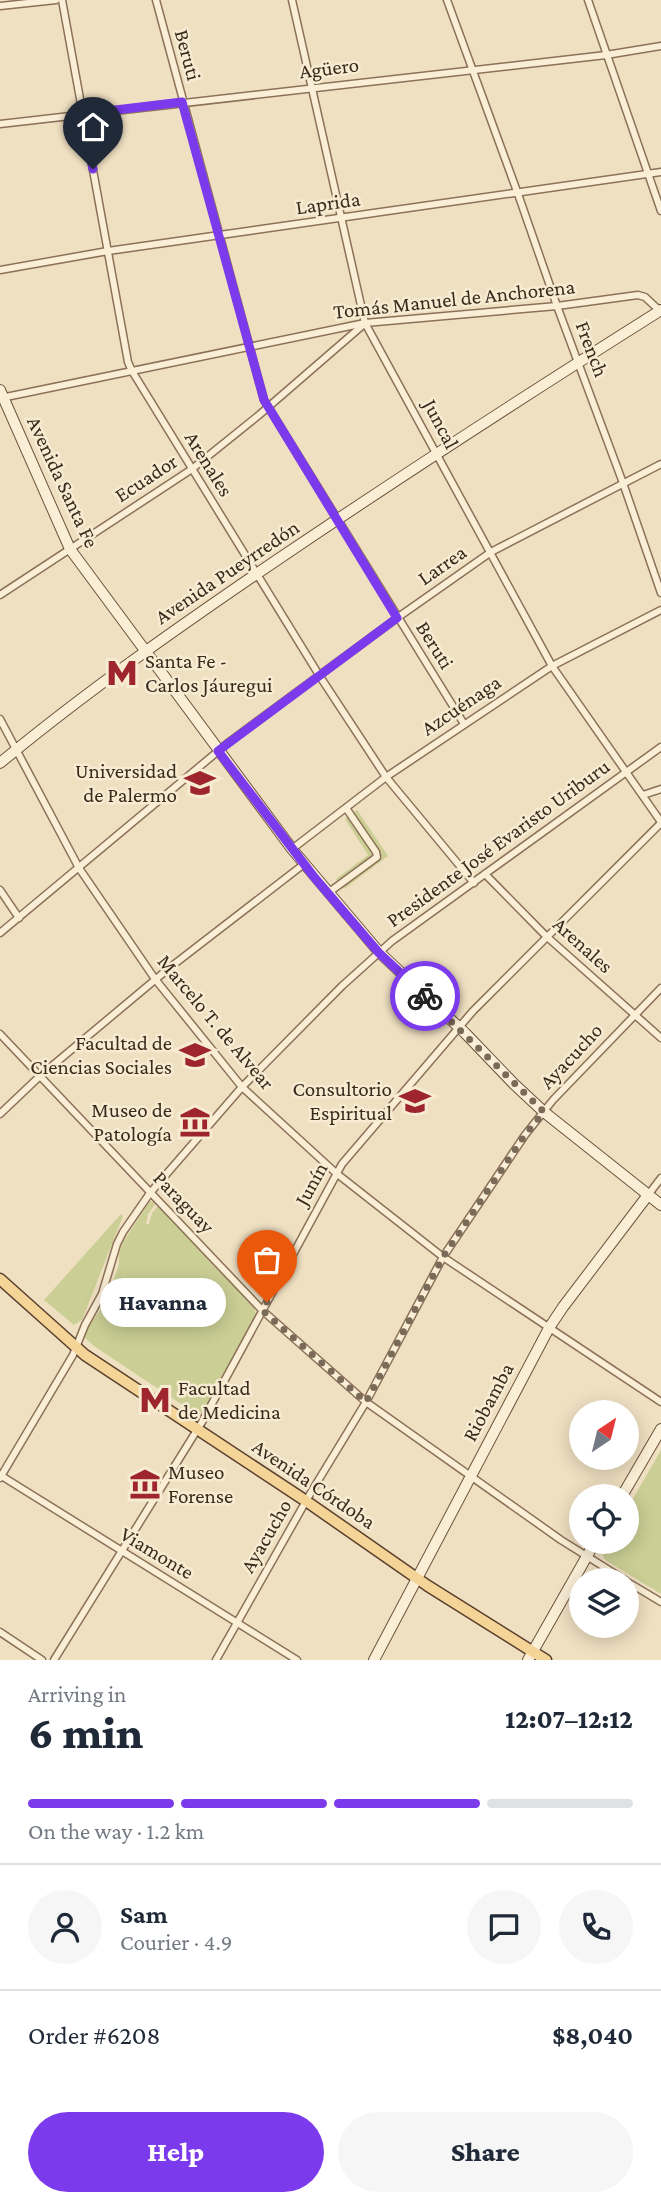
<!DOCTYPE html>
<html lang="en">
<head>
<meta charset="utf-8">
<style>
	:root { --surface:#fff; --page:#f6f6f7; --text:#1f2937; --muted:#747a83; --line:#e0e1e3; --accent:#7c3aed }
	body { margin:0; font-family:"Crimson Pro",serif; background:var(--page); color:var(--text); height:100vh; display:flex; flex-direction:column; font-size:26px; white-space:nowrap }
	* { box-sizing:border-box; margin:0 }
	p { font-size:23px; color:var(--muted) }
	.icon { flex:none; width:38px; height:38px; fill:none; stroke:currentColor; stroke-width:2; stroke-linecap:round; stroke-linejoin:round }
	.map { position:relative; height:1660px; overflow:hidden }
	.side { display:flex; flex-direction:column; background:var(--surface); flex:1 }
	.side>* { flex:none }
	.needle { width:46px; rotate:35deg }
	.buttons { position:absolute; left:569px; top:1400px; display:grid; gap:14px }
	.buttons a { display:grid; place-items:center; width:70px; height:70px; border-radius:50%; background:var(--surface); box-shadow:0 4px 18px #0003; font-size:35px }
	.pin { position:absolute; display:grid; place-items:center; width:60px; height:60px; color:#fff; margin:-72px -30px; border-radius:50% 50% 50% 0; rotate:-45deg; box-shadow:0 0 7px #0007 }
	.pin .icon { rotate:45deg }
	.courier { position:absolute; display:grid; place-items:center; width:70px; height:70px; margin:-35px; border:5px solid #7c3aed; border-radius:50%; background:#fff; color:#222; box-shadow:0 2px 9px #0007 }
	.bubble { position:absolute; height:49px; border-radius:24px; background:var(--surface); box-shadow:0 4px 18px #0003; font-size:23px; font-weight:800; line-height:49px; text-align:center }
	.head em { font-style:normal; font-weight:800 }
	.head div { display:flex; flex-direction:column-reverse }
	.head { display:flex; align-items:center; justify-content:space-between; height:119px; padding:0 28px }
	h1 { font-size:46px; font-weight:800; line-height:52px }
	.bar { display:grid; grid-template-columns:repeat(4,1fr); gap:10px 7px; align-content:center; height:84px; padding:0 28px }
	.bar i { height:9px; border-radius:5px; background:var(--line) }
	.bar .selected { background:var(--accent) }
	.bar p { grid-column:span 4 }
	.line { display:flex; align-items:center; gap:18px; padding:0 28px; border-top:2px solid var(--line) }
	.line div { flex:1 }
	.round { display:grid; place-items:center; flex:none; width:74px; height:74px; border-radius:37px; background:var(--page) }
	.cta { display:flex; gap:14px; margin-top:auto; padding:14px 28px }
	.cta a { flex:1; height:80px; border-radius:42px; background:var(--accent); color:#fff; font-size:28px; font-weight:800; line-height:80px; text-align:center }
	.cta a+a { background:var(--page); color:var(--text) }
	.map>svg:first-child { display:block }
</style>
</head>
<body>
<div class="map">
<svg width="661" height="1660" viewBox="0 0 661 1660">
	<rect width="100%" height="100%" fill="#f0e0c2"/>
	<!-- green -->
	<g fill="#cbcf95">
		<path d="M357 810 388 856 344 889 336 879 368 855 345 819Z"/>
		<path d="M150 1201 156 1203 148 1214 146 1224H149L152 1213 158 1206 255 1307 256 1318 203 1411 199 1414 193 1412 94 1346 85 1338 87 1329 107 1300 119 1264V1254L123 1242Z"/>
		<path d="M121 1214 123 1216 82 1320 74 1325 44 1300Z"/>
		<path d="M661 1450V1594L605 1560 602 1553 608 1542H626L627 1509Z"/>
	</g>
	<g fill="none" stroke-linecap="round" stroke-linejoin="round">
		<!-- street casing -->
		<g stroke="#8b7158" stroke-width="9">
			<g id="street">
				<path d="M62 0 128 362 132 371 319 675 386 777 474 883"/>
				<path d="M156 0 264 400 464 724"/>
				<path d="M292 0 365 323 552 666 661 822"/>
				<path d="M447 0 518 194 557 306 623 483 661 593"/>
				<path d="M588 0 661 211"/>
				<path d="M0 6 56 0"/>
				<path d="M0 124 606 55 661 46"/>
				<path d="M0 270 108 251 661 172"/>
				<path d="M1 398 365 323 557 306 638 295 645 297 660 311"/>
				<path d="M0 595 192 469 259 415 363 325"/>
				<path d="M0 719 79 868 155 979 242 1087 336 1173 443 1257 661 1402"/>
				<path d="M643 795 661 789"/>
				<path d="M292 849 386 777 552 666 661 610"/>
				<path d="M485 874 546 936 661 1038"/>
				<path d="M0 890 19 918"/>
				<path d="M328 893 377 857 376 852 346 808"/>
				<path d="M0 933 229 742 397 618 491 552 661 464"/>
				<path d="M0 1034 263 1311 366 1402 561 1540 625 1580"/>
				<path d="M0 1114 40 1076 168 969 304 864"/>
				<path d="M648 1195 661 1178"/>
				<path d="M0 1475 297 1660"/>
				<path d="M0 1478 73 1355 85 1325 102 1294 117 1244 123 1232 150 1193 242 1087 342 986 392 941 661 747"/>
				<path d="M626 1581 661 1602"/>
				<path d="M0 1632 42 1660"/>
				<path d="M54 1660 202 1422 342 1164 473 1011 661 823"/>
				<path d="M216 1660 310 1494 366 1402 443 1257 525 1135 553 1100 661 988"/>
			</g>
		</g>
		<!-- secondary casing -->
		<g stroke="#6d523b" stroke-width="12">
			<g id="secondary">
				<path d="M0 390 70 549 292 849 379 952 465 1033 514 1084 544 1112 661 1205"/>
				<path d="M0 763C87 691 180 626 274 562 401 476 531 392 661 310"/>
				<path d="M622 1496 661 1429"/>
				<path d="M374 1660 549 1328 563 1307 648 1195"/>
				<path d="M528 1660 595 1542"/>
			</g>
		</g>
		<!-- primary casing -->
		<g stroke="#593f2d" stroke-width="13">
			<path id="primary" d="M0 1279 85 1355 306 1501 428 1586 546 1660"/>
		</g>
		<!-- street -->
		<use href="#street" stroke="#faeed6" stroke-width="6"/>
		<!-- secondary -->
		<use href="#secondary" stroke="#faeed6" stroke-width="10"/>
		<!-- primary -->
		<use href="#primary" stroke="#f5d498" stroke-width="10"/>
	</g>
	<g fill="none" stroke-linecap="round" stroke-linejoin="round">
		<!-- done -->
		<path stroke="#7a6a57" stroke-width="7" stroke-dasharray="0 12.6" d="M267 1302 263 1311 366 1402 443 1257 525 1135 544 1112 425 996"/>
		<!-- route -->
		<path stroke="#7c3aed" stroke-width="9" d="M93 169 82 114 182 102 264 400 397 618 218 751 314 877 379 953 425 996"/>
	</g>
	<!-- icons -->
	<defs>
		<g id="metro-bare" transform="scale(2.415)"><path d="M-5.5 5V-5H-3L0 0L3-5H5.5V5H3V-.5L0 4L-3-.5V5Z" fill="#9d252b" stroke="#f7ebd2" stroke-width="2.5" paint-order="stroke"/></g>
		<g id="university-bare" transform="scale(2.415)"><path d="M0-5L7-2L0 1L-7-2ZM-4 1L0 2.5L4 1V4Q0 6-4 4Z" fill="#9d252b" stroke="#f7ebd2" stroke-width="2.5" paint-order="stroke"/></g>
		<g id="museum-bare" transform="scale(2.415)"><path d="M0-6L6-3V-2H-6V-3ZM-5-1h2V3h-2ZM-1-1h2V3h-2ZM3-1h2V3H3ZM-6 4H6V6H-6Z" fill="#9d252b" stroke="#f7ebd2" stroke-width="2.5" paint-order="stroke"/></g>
	</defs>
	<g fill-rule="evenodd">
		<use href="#metro-bare" x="122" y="673"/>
		<use href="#university-bare" x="200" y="783"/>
		<use href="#university-bare" x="195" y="1055"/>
		<use href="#university-bare" x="415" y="1101"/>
		<use href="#museum-bare" x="195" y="1122"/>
		<use href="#metro-bare" x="155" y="1400"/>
		<use href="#museum-bare" x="145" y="1484"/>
	</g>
	<g text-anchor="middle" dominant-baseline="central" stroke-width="5" stroke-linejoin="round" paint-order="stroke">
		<!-- street labels -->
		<g font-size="21" fill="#3a2a1d" stroke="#f7ebd2">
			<text transform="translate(188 55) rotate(75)">Beruti</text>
			<text transform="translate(329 68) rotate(-7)">Agüero</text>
			<text transform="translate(328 203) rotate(-8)">Laprida</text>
			<text transform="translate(454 299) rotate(-6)">Tomás Manuel de Anchorena</text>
			<text transform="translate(592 349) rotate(69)">French</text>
			<text transform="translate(441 424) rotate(62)">Juncal</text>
			<text transform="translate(209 464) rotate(58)">Arenales</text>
			<text transform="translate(146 478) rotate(-33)">Ecuador</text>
			<text transform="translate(63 482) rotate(65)">Avenida Santa Fe</text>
			<text transform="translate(442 565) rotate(-35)">Larrea</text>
			<text transform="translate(227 572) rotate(-34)">Avenida Pueyrredón</text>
			<text transform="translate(435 645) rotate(58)">Beruti</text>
			<text transform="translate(461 705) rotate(-34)">Azcuénaga</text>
			<text transform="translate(498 843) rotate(-36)">Presidente José Evaristo Uriburu</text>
			<text transform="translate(583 945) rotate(42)">Arenales</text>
			<text transform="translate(216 1022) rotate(50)">Marcelo T. de Alvear</text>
			<text transform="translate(571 1056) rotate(-47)">Ayacucho</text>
			<text transform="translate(311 1184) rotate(-61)">Junín</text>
			<text transform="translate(184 1202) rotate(46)">Paraguay</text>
			<text transform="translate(488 1402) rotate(-62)">Riobamba</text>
			<text transform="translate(314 1484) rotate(34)">Avenida Córdoba</text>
			<text transform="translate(266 1536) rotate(-60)">Ayacucho</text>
			<text transform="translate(157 1553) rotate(31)">Viamonte</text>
		</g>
		<!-- poi labels -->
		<g font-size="21" fill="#3a2a1d" stroke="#f7ebd2" text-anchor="end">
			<text x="145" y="661" text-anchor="start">Santa Fe -<tspan x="145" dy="24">Carlos Jáuregui</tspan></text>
			<text x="177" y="771">Universidad<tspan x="177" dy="24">de Palermo</tspan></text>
			<text x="172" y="1043">Facultad de<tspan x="172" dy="24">Ciencias Sociales</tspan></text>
			<text x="392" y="1089">Consultorio<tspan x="392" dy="24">Espiritual</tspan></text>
			<text x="172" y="1110">Museo de<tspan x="172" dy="24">Patología</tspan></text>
			<text x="178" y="1388" text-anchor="start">Facultad<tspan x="178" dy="24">de Medicina</tspan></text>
			<text x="168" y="1472" text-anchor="start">Museo<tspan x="168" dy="24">Forense</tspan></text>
		</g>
	</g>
</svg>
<div class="buttons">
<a><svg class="needle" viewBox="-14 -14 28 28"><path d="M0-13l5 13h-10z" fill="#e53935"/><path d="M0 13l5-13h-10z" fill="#747a83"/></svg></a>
<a><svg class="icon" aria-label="locate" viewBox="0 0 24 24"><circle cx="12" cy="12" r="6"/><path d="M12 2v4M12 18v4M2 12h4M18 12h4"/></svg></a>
<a><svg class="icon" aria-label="layers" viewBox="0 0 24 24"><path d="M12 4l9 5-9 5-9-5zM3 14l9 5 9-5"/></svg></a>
</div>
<div class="pin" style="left:267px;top:1302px;background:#ea580c"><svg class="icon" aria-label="bag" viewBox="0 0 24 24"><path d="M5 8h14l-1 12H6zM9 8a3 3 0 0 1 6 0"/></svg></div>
<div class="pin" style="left:93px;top:169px;background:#1f2937"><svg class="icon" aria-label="home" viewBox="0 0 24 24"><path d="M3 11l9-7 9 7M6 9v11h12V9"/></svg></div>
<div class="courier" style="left:425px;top:996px"><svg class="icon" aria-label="bike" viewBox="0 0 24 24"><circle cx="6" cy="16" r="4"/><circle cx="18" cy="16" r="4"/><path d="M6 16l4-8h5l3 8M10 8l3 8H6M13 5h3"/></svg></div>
<div class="bubble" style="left:100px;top:1278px;width:126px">Havanna</div>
</div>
<section class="side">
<div class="head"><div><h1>6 min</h1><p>Arriving in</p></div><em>12:07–12:12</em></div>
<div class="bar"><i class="selected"></i><i class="selected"></i><i class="selected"></i><i></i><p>On the way · 1.2 km</p></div>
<div class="line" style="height:126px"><a class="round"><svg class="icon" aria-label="person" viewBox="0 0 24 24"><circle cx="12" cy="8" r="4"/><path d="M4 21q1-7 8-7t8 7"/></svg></a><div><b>Sam</b><p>Courier · 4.9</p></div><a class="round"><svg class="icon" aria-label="chat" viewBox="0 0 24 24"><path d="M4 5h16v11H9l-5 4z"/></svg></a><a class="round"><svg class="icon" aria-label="phone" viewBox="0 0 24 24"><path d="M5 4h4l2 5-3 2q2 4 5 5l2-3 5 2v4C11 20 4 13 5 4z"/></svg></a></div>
<div class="line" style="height:91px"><div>Order #6208</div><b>$8,040</b></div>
<div class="cta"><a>Help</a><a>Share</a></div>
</section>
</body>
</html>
